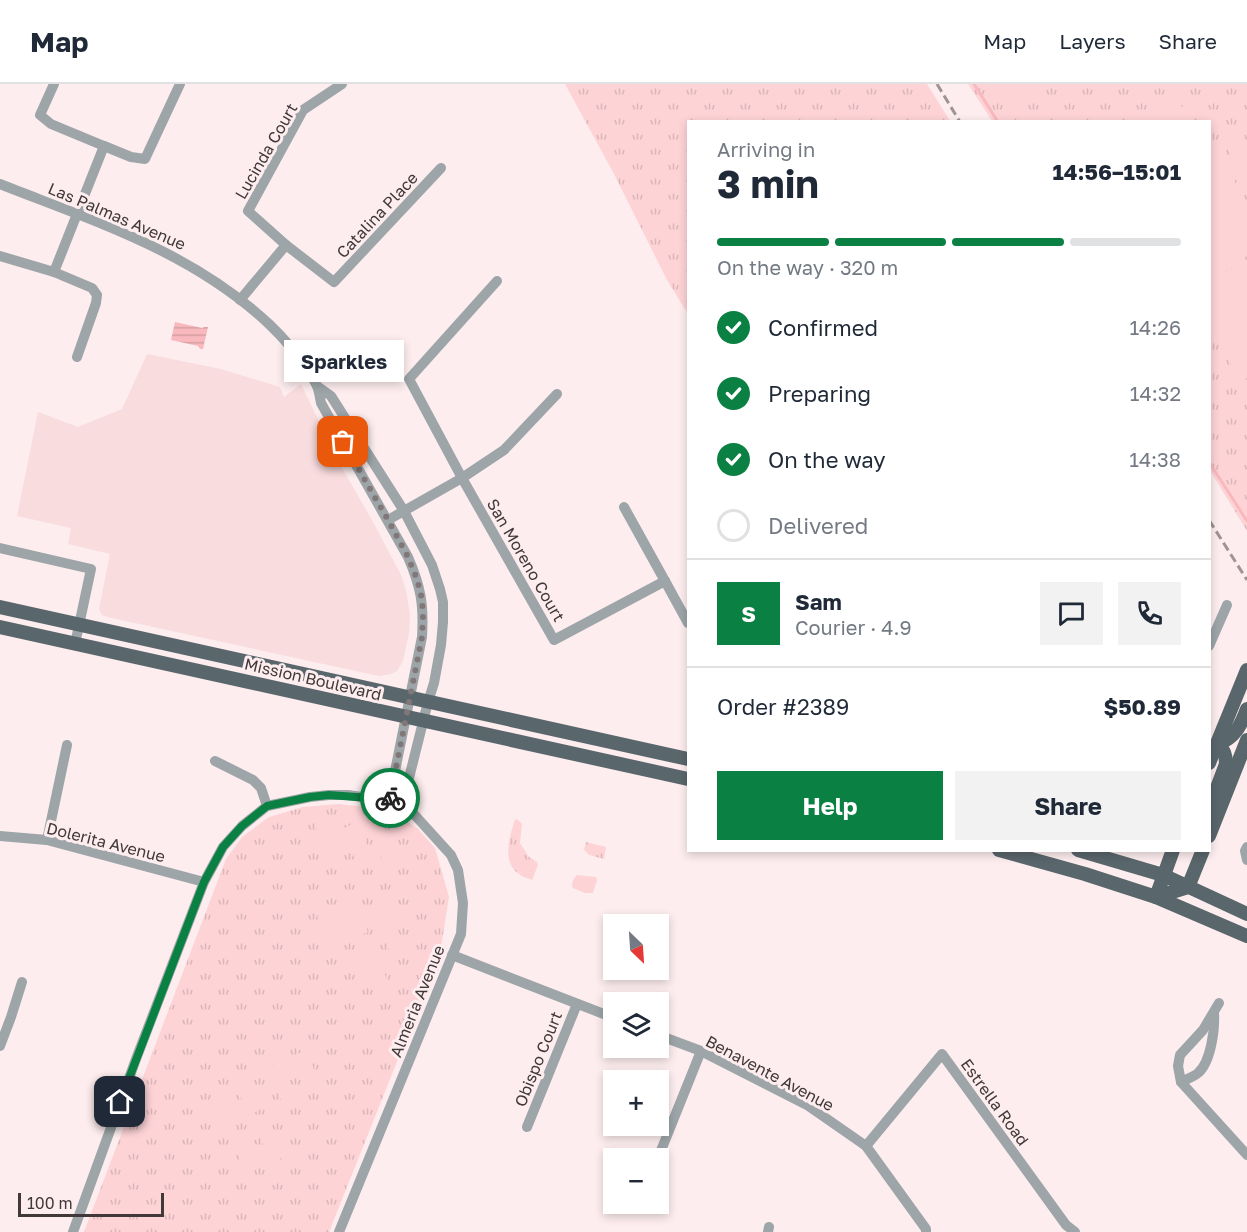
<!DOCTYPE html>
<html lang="en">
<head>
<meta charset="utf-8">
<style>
	:root { --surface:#fff; --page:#f2f2f3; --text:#1f2937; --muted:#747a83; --line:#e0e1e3; --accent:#0b8043 }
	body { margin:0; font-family:"Golos Text",sans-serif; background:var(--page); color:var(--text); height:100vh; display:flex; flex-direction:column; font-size:22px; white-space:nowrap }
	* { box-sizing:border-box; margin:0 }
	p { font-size:20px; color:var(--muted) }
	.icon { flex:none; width:33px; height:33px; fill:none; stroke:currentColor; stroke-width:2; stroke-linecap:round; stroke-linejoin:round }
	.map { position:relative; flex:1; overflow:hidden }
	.sheet { position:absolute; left:687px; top:36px; width:524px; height:732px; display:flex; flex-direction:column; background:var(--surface); border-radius:0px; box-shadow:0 3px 9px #0003 }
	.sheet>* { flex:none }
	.needle { width:39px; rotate:155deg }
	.buttons { position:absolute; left:603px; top:830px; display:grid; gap:12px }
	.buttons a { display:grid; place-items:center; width:66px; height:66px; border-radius:0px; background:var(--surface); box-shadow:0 3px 9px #0003; font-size:30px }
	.scale { position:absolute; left:18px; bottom:15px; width:146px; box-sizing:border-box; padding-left:6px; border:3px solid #403839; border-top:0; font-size:16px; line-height:21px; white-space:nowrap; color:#403839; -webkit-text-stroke:4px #fdedee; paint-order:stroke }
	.pin { position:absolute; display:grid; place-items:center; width:51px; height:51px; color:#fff; margin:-26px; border-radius:12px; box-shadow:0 3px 9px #0006 }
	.courier { position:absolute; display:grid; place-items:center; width:60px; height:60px; margin:-30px; border:4px solid #0b8043; border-radius:50%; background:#fff; color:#222; box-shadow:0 2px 8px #0007 }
	.bubble { position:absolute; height:42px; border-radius:0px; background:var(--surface); box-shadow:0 3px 9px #0003; font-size:20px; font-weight:700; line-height:42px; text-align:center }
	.summary em { font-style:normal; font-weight:700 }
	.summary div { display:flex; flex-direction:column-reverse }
	.summary { display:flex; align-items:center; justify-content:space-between; height:102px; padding:0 30px }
	h1 { font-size:39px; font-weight:700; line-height:45px }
	.bar { display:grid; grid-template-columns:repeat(4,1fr); gap:9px 6px; align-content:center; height:72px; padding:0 30px }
	.bar i { height:8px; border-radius:4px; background:var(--line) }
	.bar .current { background:var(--accent) }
	.bar p { grid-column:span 4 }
	.line { display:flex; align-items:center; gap:15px; padding:0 30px; border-top:2px solid var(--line) }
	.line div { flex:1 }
	.round { display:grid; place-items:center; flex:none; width:63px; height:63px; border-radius:0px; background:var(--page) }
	ol { padding:0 30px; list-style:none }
	li { display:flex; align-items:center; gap:18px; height:66px }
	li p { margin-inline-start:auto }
	li .icon { padding:6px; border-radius:50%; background:var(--accent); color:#fff; stroke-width:4 }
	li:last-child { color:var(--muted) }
	li i { width:33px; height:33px; border:3px solid var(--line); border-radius:50% }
	.primary-button { display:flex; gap:12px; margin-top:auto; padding:12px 30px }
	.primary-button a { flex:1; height:69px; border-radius:0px; background:var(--accent); color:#fff; font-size:24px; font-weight:700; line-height:69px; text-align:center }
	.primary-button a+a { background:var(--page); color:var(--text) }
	header { display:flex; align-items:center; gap:36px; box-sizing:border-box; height:84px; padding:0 30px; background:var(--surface); border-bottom:2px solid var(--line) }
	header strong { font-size:28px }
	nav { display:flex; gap:33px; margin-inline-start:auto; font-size:21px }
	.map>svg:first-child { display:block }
</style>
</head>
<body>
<header>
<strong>Map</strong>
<nav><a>Map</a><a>Layers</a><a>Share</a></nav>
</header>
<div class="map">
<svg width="1247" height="1148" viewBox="0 0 1247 1148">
	<defs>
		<pattern id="grass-tufts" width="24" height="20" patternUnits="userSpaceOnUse" patternTransform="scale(1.5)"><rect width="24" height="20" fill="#fdd3d6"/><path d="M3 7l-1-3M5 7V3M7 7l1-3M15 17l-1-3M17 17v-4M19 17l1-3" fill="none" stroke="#dab6b8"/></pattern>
		<pattern id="water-rules" width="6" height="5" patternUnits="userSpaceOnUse" patternTransform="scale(1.5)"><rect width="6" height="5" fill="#f9b8bd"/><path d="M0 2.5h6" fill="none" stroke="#d69fa3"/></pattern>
	</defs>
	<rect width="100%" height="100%" fill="#fdedee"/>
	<!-- built -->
	<path fill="#f9dcde" d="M147 270 221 285 280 303 284 313 301 300 338 377 372 436 401 491 406 506 410 531 409 549 403 577 397 587 391 590 379 592 107 533 102 531 99 525 110 470 68 460 71 444 17 432 38 328 78 343 122 325Z"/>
	<!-- grass -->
	<g fill="url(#grass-tufts)">
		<path d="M565 0H927L950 37 688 38V230L667 196 614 90Z"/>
		<path d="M968 0H1247V447L1209 385V38L992 37Z"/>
		<path d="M338 720 378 724 397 731 417 744 435 764 449 813 440 870 329 1148H84L226 775 242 753 269 733 303 723Z"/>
		<path d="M515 735 518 736 522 740 520 759 529 773 537 778 538 781 532 796C528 794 522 793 519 790 501 778 510 752 515 735Z"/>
		<path d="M586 758 606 763 604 775 589 771 584 766Z"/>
		<path d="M577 791 596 793 597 796 593 809H585L573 804 572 802 573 796Z"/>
	</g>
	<!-- pitch -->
	<g fill="#fdd3d6">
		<path d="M996 0H1055L1012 27Z"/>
		<path d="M1177 12 1188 37H1157L1151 24Z"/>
		<path d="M1247 56V106L1228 64Z"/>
		<path d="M1221 68 1247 124V172L1209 190V73Z"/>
		<path d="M1247 177V294L1239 297 1209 233V195Z"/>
		<path d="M329 735 344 767 329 774 315 742Z"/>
		<path d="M357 738 371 770 356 777 342 745Z"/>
		<path d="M384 742 399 773 384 780 370 748Z"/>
		<path d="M354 816 368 848 353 854 339 822Z"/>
		<path d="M332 826 346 857 331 864 317 832Z"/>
		<path d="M389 827 404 859 389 866 375 834Z"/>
		<path d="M375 868 389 900 374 906 360 875Z"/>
		<path d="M305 966 320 998 305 1004 291 973Z"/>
		<path d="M281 978 295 1009 281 1016 266 984Z"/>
		<path d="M249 992 263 1024 249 1031 234 999Z"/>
		<path d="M224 1003 239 1035 224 1041 210 1010Z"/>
		<path d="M271 1041 286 1072 271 1079 257 1047Z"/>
		<path d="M247 1052 262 1083 247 1090 232 1059Z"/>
	</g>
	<!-- water -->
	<path fill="url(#water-rules)" d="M175 238 202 244 204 243H208L203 265H200L198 262 171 256Z"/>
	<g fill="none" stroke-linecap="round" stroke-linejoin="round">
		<!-- stream -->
		<g stroke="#f9b8bd" stroke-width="3">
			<path d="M974 0 998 38"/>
			<path d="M1209 378 1247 437"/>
		</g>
		<!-- minor -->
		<g stroke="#9da5a8" stroke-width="10">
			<path d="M54 0 40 31 51 40 104 62"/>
			<path d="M342 0 303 26 248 127 286 161 334 198 441 84"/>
			<path d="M0 100C96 138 193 168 270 241 286 256 298 271 310 290 312 293 315 298 317 302 319 307 320 314 321 319L408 473C421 503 424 521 422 553L389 717"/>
			<path d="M0 172 54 188 92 204 97 211 96 219 77 273"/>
			<path d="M54 188 104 62 131 73 145 75 180 0"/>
			<path d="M497 197 409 295 462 394 554 556 665 497 688 539"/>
			<path d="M240 216 286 161"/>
			<path d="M317 302 331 312 404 427 432 481 440 505 443 518V538L441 561 434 599 428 618 402 722"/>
			<path d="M624 423 665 497"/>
			<path d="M388 436 462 394 504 366 557 310"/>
			<path d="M0 464 91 485 75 560"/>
			<path d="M1209 562 1227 521"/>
			<path d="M215 677 253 696 261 704 267 722"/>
			<path d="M0 752 47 756 204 798"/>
			<path d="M47 756 67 661"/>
			<path d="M1247 763 1245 767 1247 776"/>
			<path d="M452 871 614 934"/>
			<path d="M1219 919 1203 946 1180 971 1178 982 1181 998 1247 1071"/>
			<path d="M658 951 701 967 807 1021 866 1062 926 1145V1148"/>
			<path d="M0 962 11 933 22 898"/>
			<path d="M1181 998C1186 995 1194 993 1198 989 1211 978 1215 945 1214 929"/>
			<path d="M527 1043 577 920"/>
			<path d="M866 1062 942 970 1066 1141 1075 1148"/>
			<path d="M658 1074 701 967"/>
			<path d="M73 1148 136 975 204 798 223 763 242 742 267 722 310 713 329 711H348L389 717 402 722 412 728 451 771 458 786 463 819 461 850 339 1148"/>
			<path d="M768 1148 769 1143"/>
		</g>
		<!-- major -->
		<g stroke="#59666c" stroke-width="14">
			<path d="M0 523 688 675"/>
			<path d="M0 543 688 695"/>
			<path d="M1218 660C1235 654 1241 641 1247 625"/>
			<path d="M1209 679 1247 586"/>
			<path d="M1209 725 1226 680C1226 671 1224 666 1218 660"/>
			<path d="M1209 752 1247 656"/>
			<path d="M999 766 1085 790 1156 813 1247 852"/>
			<path d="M1078 766 1163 791 1247 830"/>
			<path d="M1156 813 1188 803 1203 766"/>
			<path d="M1156 813 1173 766"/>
		</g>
		<!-- rail -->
		<g stroke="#9f9394" stroke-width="3" stroke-dasharray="9 4.5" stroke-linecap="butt">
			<path d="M937 0 960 38"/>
			<path d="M1209 436 1247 496"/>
		</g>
	</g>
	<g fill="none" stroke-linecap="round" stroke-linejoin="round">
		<!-- done -->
		<path stroke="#827778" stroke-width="6" stroke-dasharray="0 10.8" d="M343 358 388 436 408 473 417 495 422 515 423 534 422 553 390 714"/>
		<!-- route -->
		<path stroke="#0b8043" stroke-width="8" d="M120 1018 204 798 223 763 242 742 267 722 310 713 329 711 370 714 389 717 390 714"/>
	</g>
	<g text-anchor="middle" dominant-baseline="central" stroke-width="6" stroke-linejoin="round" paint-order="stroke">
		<!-- street labels -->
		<g font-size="16" fill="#403839" stroke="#fdedee">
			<text transform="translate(266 67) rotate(-60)">Lucinda Court</text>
			<text transform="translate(377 131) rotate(-47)">Catalina Place</text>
			<text transform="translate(117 132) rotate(23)">Las Palmas Avenue</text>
			<text transform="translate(526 476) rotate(60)">San Moreno Court</text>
			<text transform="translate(313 595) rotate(13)">Mission Boulevard</text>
			<text transform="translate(106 758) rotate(14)">Dolerita Avenue</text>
			<text transform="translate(417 917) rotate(-68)">Almeria Avenue</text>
			<text transform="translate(538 975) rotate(-68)">Obispo Court</text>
			<text transform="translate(770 989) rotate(28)">Benavente Avenue</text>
			<text transform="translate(995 1018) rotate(54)">Estrella Road</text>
		</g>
	</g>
</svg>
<div class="buttons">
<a><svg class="needle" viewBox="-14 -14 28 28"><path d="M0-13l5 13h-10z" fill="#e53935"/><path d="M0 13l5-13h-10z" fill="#747a83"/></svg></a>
<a><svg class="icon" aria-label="layers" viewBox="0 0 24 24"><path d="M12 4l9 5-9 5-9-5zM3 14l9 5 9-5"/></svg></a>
<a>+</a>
<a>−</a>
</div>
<div class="scale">100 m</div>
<div class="pin" style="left:343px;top:358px;background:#ea580c"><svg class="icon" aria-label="bag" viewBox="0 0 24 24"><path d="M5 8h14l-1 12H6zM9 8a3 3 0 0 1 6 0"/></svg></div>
<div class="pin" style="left:120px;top:1018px;background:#1f2937"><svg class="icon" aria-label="home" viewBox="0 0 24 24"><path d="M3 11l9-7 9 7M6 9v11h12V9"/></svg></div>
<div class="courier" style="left:390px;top:714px"><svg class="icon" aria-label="bike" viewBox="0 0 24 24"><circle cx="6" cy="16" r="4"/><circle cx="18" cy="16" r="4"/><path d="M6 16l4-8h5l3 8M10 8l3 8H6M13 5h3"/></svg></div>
<div class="bubble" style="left:284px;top:256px;width:120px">Sparkles</div>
<section class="sheet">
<div class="summary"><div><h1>3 min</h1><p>Arriving in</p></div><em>14:56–15:01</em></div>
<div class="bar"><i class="current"></i><i class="current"></i><i class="current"></i><i></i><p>On the way · 320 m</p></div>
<ol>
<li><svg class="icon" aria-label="check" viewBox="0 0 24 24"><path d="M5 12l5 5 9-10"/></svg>Confirmed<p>14:26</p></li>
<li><svg class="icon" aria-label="check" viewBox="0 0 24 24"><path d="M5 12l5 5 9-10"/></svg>Preparing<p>14:32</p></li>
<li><svg class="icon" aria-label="check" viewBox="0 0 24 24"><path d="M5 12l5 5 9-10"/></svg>On the way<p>14:38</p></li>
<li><i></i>Delivered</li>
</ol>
<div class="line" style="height:108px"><b class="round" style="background:var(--accent);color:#fff">S</b><div><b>Sam</b><p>Courier · 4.9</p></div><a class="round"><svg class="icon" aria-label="chat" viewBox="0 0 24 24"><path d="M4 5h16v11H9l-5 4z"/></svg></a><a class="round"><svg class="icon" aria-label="phone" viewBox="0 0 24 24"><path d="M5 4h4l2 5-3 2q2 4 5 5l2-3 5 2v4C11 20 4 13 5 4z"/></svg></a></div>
<div class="line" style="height:78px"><div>Order #2389</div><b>$50.89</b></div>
<div class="primary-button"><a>Help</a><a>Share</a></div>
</section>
</div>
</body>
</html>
